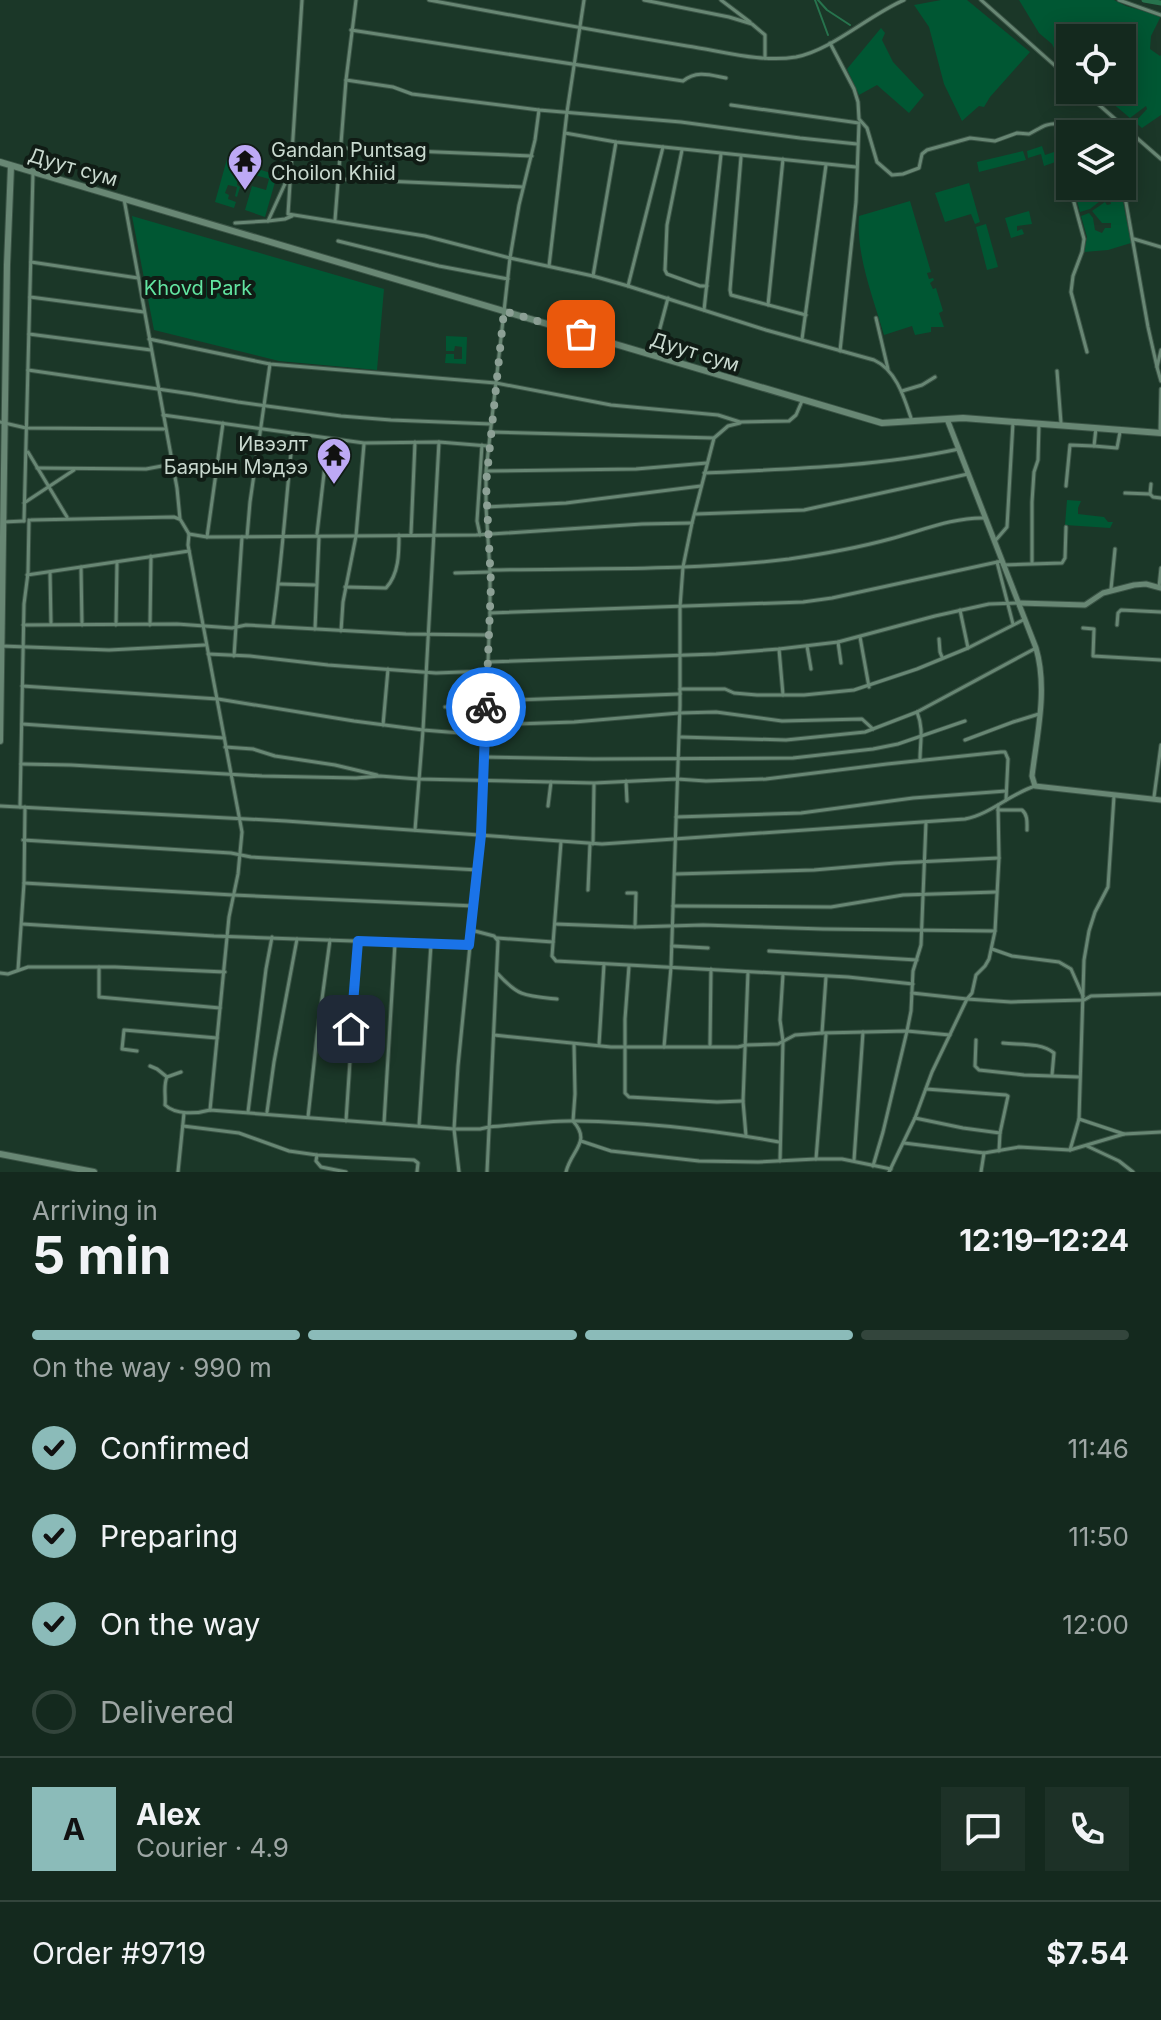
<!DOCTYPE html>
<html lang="en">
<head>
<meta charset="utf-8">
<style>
	:root { --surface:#14291e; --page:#1d3127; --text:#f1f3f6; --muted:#9da6a4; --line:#33453c; --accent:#8bbbb9 }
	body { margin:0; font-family:Inter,sans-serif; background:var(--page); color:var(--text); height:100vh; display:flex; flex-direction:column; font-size:30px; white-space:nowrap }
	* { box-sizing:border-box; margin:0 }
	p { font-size:26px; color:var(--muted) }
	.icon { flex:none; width:44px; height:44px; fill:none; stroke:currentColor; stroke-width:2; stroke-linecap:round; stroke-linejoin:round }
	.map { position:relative; height:1172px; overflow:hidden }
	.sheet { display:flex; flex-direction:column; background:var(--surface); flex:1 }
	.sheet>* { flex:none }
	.controls { position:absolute; left:1056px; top:24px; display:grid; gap:16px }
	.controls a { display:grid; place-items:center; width:80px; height:80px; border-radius:0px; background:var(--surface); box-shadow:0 4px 20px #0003,0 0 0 2px var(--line); font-size:40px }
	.pin { position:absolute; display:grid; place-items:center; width:68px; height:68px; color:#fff; margin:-34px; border-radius:16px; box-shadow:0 4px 12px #0006 }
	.courier { position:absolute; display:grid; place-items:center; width:80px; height:80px; margin:-40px; border:6px solid #1a73e8; border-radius:50%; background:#fff; color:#222; box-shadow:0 2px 10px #0007 }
	.head em { font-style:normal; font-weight:700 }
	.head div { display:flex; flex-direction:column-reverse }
	.head { display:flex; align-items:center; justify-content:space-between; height:136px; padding:0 32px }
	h1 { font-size:52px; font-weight:700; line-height:60px }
	.bar { display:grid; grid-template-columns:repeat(4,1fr); gap:12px 8px; align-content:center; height:96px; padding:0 32px }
	.bar i { height:10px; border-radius:6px; background:var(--line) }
	.bar .selected { background:var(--accent) }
	.bar p { grid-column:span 4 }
	.line { display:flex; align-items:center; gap:20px; padding:0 32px; border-top:2px solid var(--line) }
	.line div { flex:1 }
	.round { display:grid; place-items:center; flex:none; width:84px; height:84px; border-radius:0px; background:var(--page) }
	ol { padding:0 32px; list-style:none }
	li { display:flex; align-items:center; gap:24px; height:88px }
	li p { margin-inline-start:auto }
	li .icon { padding:8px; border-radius:50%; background:var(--accent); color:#111; stroke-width:4 }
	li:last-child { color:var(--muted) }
	li i { width:44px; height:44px; border:4px solid var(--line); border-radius:50% }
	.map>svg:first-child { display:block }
</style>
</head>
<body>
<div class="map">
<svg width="1161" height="1172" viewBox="0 0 1161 1172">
	<rect width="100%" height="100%" fill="#1b3728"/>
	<!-- green -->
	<g fill="#005733">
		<path d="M941 0H967L1030 52 990 97 984 107 979 106 962 121 944 84 929 27 914 5Z"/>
		<path d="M1019 0H1114L1126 6 1161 16 1151 36 1150 49 1160 56 1161 55V115L1142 128 1135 122 1147 109 1146 106 1130 118 1099 92 1100 90H1122V38H1070V68L1058 56 1052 44 1039 33Z"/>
		<path d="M881 28 885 33 882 40 893 62 924 95 909 113 877 85 859 95 847 69Z"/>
		<path d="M1067 134 1070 145V157L1044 166 1041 154 1028 158 1027 151 1042 146 1045 155 1063 149 1060 136Z"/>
		<path d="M1023 151 1026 160 979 172 977 162Z"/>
		<path d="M227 159 277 175 265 217 245 210 252 186 266 190 269 179 244 172 241 184 237 182V185L240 187 237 197 235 196 237 187 228 185 225 193 229 195 228 199 236 202 234 208 215 202Z"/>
		<path d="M969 183 980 222 975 224 971 214 945 222 935 193Z"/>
		<path d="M1073 186H1079L1081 189 1095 186 1100 201 1090 209 1080 212Z"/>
		<path d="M1106 186H1120L1131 243 1108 250 1084 252 1087 237 1081 216 1089 213 1093 218 1095 230 1102 233 1105 228H1111V223H1102L1092 211 1105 202 1107 205 1111 204Z"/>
		<path d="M910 201 931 272 927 273 929 279 933 278 934 280 930 283 933 289 936 288 943 311 939 313 944 327H931V332L915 335 912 326 884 335C873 297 856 256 859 216Z"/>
		<path d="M1029 211 1032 224 1017 226V231L1022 229 1024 234 1011 238 1005 218Z"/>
		<path d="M132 216 384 289 377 370 279 361 154 330Z"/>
		<path d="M986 224 998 267 987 270 976 227Z"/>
		<path d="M446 336 467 337 466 364 445 363 446 354H454V359H462V347L455 346 454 351H446Z"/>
		<path d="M1067 500 1081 501 1078 508V514L1104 517 1108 522H1113L1110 528 1065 525Z"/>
	</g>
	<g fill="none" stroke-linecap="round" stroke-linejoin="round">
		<!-- stream -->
		<g stroke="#27734d" stroke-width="2">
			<path d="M815 0 828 35"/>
			<path d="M818 0 827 10 850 25"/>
		</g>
		<!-- river -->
		<path stroke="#27734d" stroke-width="5" d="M1144 0 1161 3"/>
		<!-- minor casing -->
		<g stroke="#3a5345" stroke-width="5">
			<g id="minor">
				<path d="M302 0 288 214 425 236 510 258 519 205 535 140 539 110"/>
				<path d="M429 0C515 16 601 32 687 46 722 51 761 63 796 57 832 50 869 15 904 0"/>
				<path d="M644 0 729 17 752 24 765 35V58"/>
				<path d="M721 0 750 22"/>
				<path d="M981 0 1070 79"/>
				<path d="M1119 0 1161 15"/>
				<path d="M351 30 683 81C697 70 710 75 726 78"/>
				<path d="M830 43 854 89 858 102 859 119 867 128 877 162 892 175 903 174 919 168 922 154 927 150 970 138 995 141 1017 133 1029 134C1039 129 1047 122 1059 124L1062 129 1073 131 1077 134"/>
				<path d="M346 80 393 87 412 94 539 110 681 122 800 138 857 144"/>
				<path d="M1082 90 1161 159"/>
				<path d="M731 105 859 123 856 202 840 351"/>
				<path d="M565 133 616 142 856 167"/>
				<path d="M1122 142 1136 138"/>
				<path d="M341 148 532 156"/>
				<path d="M682 150 667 225 665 270 667 274 700 286H707"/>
				<path d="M741 157 730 290 731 295 806 315"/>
				<path d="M1070 159 1063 162 1084 239 1082 252 1073 276 1071 292 1087 352"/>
				<path d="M339 179 523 187"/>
				<path d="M1122 180 1148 327 1157 367"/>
				<path d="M124 199 177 488 180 519 189 534 188 545 242 832 238 874 229 917 210 1110"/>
				<path d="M335 220 346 80 356 0"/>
				<path d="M268 221 285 219 292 216"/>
				<path d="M235 223 268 221 289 175"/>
				<path d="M1134 239 1161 247"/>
				<path d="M338 241 439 266 508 279"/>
				<path d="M31 262 138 278"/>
				<path d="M549 266 567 112 584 0"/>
				<path d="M593 276 616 142"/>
				<path d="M628 286 663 147"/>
				<path d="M30 297 144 312"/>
				<path d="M668 298 656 343 657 346 673 356 676 362"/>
				<path d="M768 305 783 159"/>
				<path d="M704 310 721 154"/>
				<path d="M876 318 888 369"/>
				<path d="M29 334 151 350"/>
				<path d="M149 339 270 364 496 383 611 405 718 415 740 422 789 421 796 415 802 401"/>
				<path d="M802 339 826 165"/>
				<path d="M1161 350 1157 367 1161 381"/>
				<path d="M28 370 192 394 238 402 341 416 391 420 491 424"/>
				<path d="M1057 371 1061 423"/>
				<path d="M902 391 922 385 935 377"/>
				<path d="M163 415 364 443 439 442 488 446"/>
				<path d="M0 422 26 428 164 429"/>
				<path d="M1096 428 1094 446 1117 448 1120 432"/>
				<path d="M490 432 714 438"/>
				<path d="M1160 433 1161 389"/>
				<path d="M28 452 67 517"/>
				<path d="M37 468 146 469 162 466H172"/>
				<path d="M487 471 636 469 707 463"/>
				<path d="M704 473C789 469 875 467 959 449"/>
				<path d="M1151 484 1150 494 1153 497 1161 498"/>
				<path d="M1066 486 1070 445 1094 446"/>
				<path d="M1125 493 1150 494"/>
				<path d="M24 503 74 470"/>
				<path d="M486 507 566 503 701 486"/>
				<path d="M696 514 804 510 968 474"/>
				<path d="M31 520 174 517 179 519"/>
				<path d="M24 521 33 172"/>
				<path d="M3 522 24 521"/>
				<path d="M189 534 207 537 476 535 642 524 692 523"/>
				<path d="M317 534 328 439"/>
				<path d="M411 534 415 442"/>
				<path d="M480 535 477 521 482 445"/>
				<path d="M207 537 223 423"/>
				<path d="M247 537 250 502 270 364"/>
				<path d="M995 541 1007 527 1013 422"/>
				<path d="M997 562 1013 624"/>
				<path d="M1032 563V502L1034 472 1038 460 1039 424"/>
				<path d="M1003 565 1062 563 1065 558 1066 527"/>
				<path d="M81 567 82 625"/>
				<path d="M490 570C590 568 690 571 789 559 823 554 857 548 890 539 921 531 953 517 985 518"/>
				<path d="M50 572 51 624"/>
				<path d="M455 573 490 572"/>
				<path d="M27 575 189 551"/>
				<path d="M279 584 315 585"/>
				<path d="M345 587 386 588C399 574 399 553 399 535"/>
				<path d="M1159 587 1161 568"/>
				<path d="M1111 589 1115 549"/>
				<path d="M960 610 968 648"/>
				<path d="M490 613 803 602 832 598 1002 561"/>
				<path d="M23 625 177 624 232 628 246 625 406 634 489 635"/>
				<path d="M116 625 117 562"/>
				<path d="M150 625 151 556"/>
				<path d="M273 625C282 562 286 498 293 434"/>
				<path d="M1117 625 1118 613 1121 610 1161 612"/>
				<path d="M1083 628 1094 629 1093 656 1161 660"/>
				<path d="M315 629 319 537"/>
				<path d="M341 631 343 602 356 536 364 444"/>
				<path d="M860 637 869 687"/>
				<path d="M939 639 940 652 942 657"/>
				<path d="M838 642 841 663"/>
				<path d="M1 646 109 650 205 645"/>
				<path d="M807 646 811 669"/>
				<path d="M779 649 783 695"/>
				<path d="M208 654 250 656 328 665 436 673 487 671"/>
				<path d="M234 656 242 537"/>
				<path d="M488 662 716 654 779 649 838 642 935 616 989 604 1019 603"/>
				<path d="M22 686 218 699 354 721 423 730 485 735"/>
				<path d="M680 689H725L734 693 757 695H804L854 690 917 669 968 648 1025 619"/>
				<path d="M488 701 680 694"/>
				<path d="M445 707 486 705"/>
				<path d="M917 712C924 729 920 742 920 760"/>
				<path d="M22 724 224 738"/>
				<path d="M383 725 388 669"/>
				<path d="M485 725 574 722 679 713 716 712 782 721 862 719 873 729"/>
				<path d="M680 737 786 740 865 732 917 712 1036 648"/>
				<path d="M965 740 1013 722 1039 714"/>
				<path d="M225 747 253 749 275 756 335 765 377 775"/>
				<path d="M484 757 593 759 793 758 873 749 898 744 965 721"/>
				<path d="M21 764 71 765 262 776 356 778 380 776 418 779 594 783 677 779 706 781 766 779 887 764 1001 752H1005L1008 759 1006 800"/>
				<path d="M626 781 627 801"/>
				<path d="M1154 797 1161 745"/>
				<path d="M0 806 286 821 602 844 965 819C991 814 1010 794 1035 786"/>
				<path d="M548 806 551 782"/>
				<path d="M20 807 24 604 28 573 29 520"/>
				<path d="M998 810H1022C1028 815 1027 823 1027 830"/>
				<path d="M676 817 801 813 913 798 1006 791"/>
				<path d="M415 830 423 730 439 442"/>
				<path d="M23 840 231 853 251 857 478 870"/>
				<path d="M561 842 552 956 556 961 848 977 913 984"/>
				<path d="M593 844 594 784"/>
				<path d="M675 874 814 870 895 863 999 858"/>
				<path d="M24 883 233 895 474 906"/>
				<path d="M588 890 590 844"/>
				<path d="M627 893H636L635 927"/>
				<path d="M673 906 831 907 903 895 996 892"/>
				<path d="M22 924 214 936 469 945"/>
				<path d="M555 924 635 927 703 925 823 929 995 931"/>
				<path d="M471 930 494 936 498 941 487 1172"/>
				<path d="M497 938 553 942"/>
				<path d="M672 946 708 948"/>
				<path d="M992 949 1012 956 1059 962 1071 969 1083 996"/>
				<path d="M769 951 917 960"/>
				<path d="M629 966 625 1019V1093L629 1097 717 1102 743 1101"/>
				<path d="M99 967V997L220 1008"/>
				<path d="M18 970 24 883 25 807"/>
				<path d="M0 973 8 974 28 967H115L225 972"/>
				<path d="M497 973C519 997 525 996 557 999"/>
				<path d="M912 993 967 999 1011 1002 1084 1000 1091 996 1161 994"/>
				<path d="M822 1033 826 977"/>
				<path d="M494 1035 611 1047H738L746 1045 778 1044 795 1035 822 1033 907 1031 950 1035"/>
				<path d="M976 1040 975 1066 979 1070 1024 1075 1079 1077"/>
				<path d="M1003 1043C1019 1045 1041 1042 1054 1053L1052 1075"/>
				<path d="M599 1045 604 964"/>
				<path d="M710 1045 711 969"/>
				<path d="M664 1047 671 967 680 706V607L683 567 692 523 714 438 728 426 740 423"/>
				<path d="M137 1051 122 1049 124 1030 217 1038"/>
				<path d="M150 1066 157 1069 167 1077"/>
				<path d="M181 1072 167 1077C163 1086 166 1095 165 1105 176 1115 196 1114 210 1110L454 1129H480L489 1127C517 1125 547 1120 576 1121 644 1122 713 1130 779 1142"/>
				<path d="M926 1089 1006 1095 1008 1096 1000 1133"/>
				<path d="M248 1112 266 969 272 937"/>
				<path d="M267 1112 274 1062 297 939"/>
				<path d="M308 1117 317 1036 330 940"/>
				<path d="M915 1118 963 1128 1000 1133 999 1151"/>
				<path d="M1079 1119 1124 1134"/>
				<path d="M346 1121 358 941"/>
				<path d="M384 1123 395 943"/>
				<path d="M183 1126 239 1133 289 1151 317 1155 414 1160 418 1163 417 1172"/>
				<path d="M419 1126 431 944"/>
				<path d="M746 1136 743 1101 748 972"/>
				<path d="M581 1141 611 1151 699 1161 758 1162 816 1159H842L891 1169"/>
				<path d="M904 1143 984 1153 1019 1147 1070 1150 1124 1134 1161 1132"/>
				<path d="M1087 1146 1119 1161 1133 1172"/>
				<path d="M1070 1150 1079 1119 1084 960 1089 931 1095 912 1108 887 1114 796"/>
				<path d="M317 1155 316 1161 321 1167 346 1172"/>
				<path d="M816 1159 826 1035"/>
				<path d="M854 1160 863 1032"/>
				<path d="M780 1161 783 1041 780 1020 783 974"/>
				<path d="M873 1166 883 1132 907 1031 911 1011 913 971 921 945 926 822"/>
				<path d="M178 1172 184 1113"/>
				<path d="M459 1172 454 1129 458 1066 481 835 490 613V572L486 507V471L510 258 593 276 628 286 766 330 874 360C896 370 904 397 911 418"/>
				<path d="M566 1172C571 1150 592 1142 573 1121L575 1094 574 1044"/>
				<path d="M889 1172 915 1118 932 1072 967 999 972 993 976 975 985 966 989 959 995 931 999 858 998 805"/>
				<path d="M981 1172 984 1153"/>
			</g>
		</g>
		<!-- tertiary casing -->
		<g stroke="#3a5345" stroke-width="7">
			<g id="tertiary">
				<path d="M947 419 1036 648C1048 689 1037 734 1032 776L1035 786 1161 800"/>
				<path d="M1019 603 1085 605 1103 593 1134 585 1146 584 1161 588"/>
			</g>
		</g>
		<!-- secondary casing -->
		<g stroke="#3a5345" stroke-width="8">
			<g id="secondary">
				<path d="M0 162 882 423 963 418 1161 433"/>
				<path d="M0 741 7 265 11 166"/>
				<path d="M0 1154 94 1172"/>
			</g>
		</g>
		<!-- minor -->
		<use href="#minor" stroke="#688774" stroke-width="3"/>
		<!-- tertiary -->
		<use href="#tertiary" stroke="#688774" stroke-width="5"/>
		<!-- secondary -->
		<use href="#secondary" stroke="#688774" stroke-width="6"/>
	</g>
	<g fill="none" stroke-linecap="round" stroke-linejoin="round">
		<!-- done -->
		<path stroke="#8ca095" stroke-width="8" stroke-dasharray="0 14.4" d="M486 707 491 584 486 484 504 311 581 334"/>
		<!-- route -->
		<path stroke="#1a73e8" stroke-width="10" d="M351 1029 358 941 469 945 481 835 486 707"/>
	</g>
	<!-- icons -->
	<defs>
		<g id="temple-pin" transform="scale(1.8)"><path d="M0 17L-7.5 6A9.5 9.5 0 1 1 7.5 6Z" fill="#bda9f5" stroke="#101c15"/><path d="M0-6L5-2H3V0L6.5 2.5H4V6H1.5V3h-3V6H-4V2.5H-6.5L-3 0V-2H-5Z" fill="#111"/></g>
	</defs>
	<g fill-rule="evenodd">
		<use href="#temple-pin" x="245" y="161"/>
		<use href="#temple-pin" x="334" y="455"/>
	</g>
	<g text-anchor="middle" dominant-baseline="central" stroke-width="8" stroke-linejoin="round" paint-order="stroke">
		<!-- poi labels -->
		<g font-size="20" fill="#c9d9cf" stroke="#101c15" text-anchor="start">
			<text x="271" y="150">Gandan Puntsag<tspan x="271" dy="23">Choilon Khiid</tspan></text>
			<text x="308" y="444" text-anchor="end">Ивээлт<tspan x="308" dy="23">Баярын Мэдээ</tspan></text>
		</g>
		<!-- street labels -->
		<g font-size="20" fill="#c9d9cf" stroke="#101c15">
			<text transform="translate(73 167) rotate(16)">Дуут сум</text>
			<text transform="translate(695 352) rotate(17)">Дуут сум</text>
		</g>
		<!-- park labels -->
		<g font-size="20" fill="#62e5a1" stroke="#101c15">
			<text x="198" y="288">Khovd Park</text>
		</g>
	</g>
</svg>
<div class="controls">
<a><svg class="icon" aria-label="locate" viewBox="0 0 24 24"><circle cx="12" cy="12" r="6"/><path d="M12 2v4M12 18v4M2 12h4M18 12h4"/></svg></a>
<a><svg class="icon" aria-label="layers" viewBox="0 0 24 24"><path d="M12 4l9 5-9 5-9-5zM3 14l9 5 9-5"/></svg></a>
</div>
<div class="pin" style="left:581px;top:334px;background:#ea580c"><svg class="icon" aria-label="bag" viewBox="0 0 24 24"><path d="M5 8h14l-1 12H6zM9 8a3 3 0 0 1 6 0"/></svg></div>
<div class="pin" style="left:351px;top:1029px;background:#1f2937"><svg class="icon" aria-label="home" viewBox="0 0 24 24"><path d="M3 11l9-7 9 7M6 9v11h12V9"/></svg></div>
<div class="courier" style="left:486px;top:707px"><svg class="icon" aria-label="bike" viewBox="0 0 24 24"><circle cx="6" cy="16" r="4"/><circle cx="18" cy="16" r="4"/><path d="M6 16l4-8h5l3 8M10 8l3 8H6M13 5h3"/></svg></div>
</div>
<section class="sheet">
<div class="head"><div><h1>5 min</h1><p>Arriving in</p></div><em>12:19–12:24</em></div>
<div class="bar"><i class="selected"></i><i class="selected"></i><i class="selected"></i><i></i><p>On the way · 990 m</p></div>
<ol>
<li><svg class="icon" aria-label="check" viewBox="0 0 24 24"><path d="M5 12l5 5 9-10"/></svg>Confirmed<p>11:46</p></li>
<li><svg class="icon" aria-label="check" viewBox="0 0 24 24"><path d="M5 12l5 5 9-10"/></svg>Preparing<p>11:50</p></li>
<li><svg class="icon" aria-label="check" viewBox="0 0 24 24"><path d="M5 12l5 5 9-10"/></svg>On the way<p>12:00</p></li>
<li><i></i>Delivered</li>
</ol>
<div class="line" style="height:144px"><b class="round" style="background:var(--accent);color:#111">A</b><div><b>Alex</b><p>Courier · 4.9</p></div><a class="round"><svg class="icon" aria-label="chat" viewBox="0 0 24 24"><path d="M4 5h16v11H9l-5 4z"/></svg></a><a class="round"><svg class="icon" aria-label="phone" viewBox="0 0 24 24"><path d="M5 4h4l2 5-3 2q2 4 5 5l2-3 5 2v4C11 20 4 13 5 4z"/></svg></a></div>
<div class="line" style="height:104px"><div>Order #9719</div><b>$7.54</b></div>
</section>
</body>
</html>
